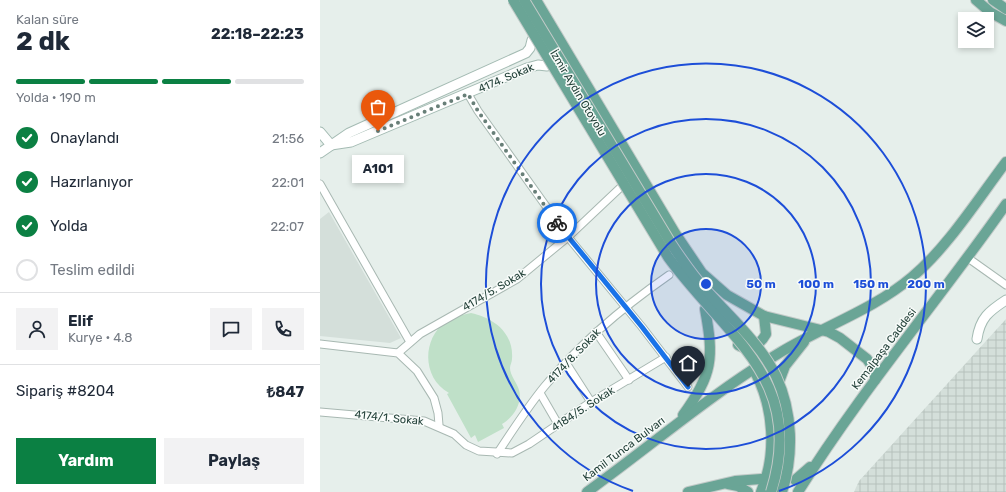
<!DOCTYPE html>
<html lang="tr">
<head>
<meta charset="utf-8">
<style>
	:root { --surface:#fff; --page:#f2f2f3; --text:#1f2937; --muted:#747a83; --line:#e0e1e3; --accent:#0b8043 }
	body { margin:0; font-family:Rubik,sans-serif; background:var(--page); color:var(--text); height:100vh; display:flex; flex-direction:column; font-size:15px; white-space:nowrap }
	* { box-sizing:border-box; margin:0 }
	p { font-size:13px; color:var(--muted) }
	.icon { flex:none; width:22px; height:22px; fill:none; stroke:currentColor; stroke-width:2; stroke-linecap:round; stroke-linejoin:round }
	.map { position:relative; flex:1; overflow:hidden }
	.drawer { display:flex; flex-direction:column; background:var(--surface); width:320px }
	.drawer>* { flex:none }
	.buttons { position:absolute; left:638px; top:12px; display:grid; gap:8px }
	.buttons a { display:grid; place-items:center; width:36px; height:36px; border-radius:0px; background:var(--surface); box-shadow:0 2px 6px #0003; font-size:20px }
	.pin { position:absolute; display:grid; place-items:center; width:34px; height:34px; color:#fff; margin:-41px -17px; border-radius:50% 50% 50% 0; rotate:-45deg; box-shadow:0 0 4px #0007 }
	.pin .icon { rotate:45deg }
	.courier { position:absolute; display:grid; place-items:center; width:40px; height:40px; margin:-20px; border:3px solid #1a73e8; border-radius:50%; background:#fff; color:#222; box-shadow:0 1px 5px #0007 }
	.bubble { position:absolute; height:28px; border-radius:0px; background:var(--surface); box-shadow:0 2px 6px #0003; font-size:13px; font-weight:700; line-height:28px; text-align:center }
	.headline em { font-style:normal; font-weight:700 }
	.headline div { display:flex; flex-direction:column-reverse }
	.headline { display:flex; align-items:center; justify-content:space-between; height:68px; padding:0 16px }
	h1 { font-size:26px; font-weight:700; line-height:30px }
	.bar { display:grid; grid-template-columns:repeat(4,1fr); gap:6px 4px; align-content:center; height:48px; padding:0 16px }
	.bar i { height:5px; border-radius:3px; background:var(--line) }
	.bar .selected { background:var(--accent) }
	.bar p { grid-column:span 4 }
	.line { display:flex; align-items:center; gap:10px; padding:0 16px; border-top:1px solid var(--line) }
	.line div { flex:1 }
	.round { display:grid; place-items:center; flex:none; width:42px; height:42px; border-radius:0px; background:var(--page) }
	ol { padding:0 16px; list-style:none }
	li { display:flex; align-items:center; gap:12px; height:44px }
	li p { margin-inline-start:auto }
	li .icon { padding:4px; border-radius:50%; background:var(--accent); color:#fff; stroke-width:4 }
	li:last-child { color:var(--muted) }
	li i { width:22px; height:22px; border:2px solid var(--line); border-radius:50% }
	.action { display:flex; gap:8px; margin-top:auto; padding:8px 16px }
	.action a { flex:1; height:46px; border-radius:0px; background:var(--accent); color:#fff; font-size:16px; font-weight:700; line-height:46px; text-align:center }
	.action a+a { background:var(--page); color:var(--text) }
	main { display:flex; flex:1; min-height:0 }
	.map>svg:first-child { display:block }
</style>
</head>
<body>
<main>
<section class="drawer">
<div class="headline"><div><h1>2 dk</h1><p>Kalan süre</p></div><em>22:18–22:23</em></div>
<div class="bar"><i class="selected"></i><i class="selected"></i><i class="selected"></i><i></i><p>Yolda · 190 m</p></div>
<ol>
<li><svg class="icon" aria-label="check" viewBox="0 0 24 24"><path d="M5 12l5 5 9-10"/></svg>Onaylandı<p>21:56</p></li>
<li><svg class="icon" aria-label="check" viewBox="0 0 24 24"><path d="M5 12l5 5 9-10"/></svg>Hazırlanıyor<p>22:01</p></li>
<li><svg class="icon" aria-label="check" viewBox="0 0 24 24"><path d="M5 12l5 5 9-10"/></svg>Yolda<p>22:07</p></li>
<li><i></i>Teslim edildi</li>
</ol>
<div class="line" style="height:72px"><a class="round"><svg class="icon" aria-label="person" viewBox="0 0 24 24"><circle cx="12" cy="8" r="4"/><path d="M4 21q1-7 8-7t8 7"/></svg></a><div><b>Elif</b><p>Kurye · 4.8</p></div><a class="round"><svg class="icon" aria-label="chat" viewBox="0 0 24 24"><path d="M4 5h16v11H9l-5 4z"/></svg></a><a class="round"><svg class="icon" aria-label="phone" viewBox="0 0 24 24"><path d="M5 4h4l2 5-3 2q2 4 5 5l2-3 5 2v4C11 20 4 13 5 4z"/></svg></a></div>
<div class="line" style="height:52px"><div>Sipariş #8204</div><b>₺847</b></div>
<div class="action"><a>Yardım</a><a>Paylaş</a></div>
</section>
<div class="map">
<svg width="686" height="492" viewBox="0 0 686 492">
	<defs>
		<pattern id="industrial-grid" width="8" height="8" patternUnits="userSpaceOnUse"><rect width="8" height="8" fill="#d4dfda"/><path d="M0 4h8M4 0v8" fill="none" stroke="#b6c1bc"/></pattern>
	</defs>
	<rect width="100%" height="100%" fill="#e6efeb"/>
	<!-- built -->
	<path fill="#d4dfda" d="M9 212 81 338 70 343 0 336V219Z"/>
	<!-- industrial -->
	<path fill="url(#industrial-grid)" d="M686 319V492H534L539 481Z"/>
	<!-- park -->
	<path fill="#bfe0c8" d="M151 313C174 318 194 333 192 359 192 362 190 365 190 368 190 375 197 383 199 390 203 403 193 418 182 424L184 428 158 442 155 435 151 438 127 394 129 393C102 378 102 340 125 322 133 316 142 315 151 313Z"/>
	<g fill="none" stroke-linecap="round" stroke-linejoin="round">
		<!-- street casing -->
		<g stroke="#a8b8b2" stroke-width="9">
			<g id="street">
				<path d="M148 94 158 111 248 237 322 327 368 387"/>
				<path d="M0 184 90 342"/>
				<path d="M648 258 686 285"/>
				<path d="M276 332 309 380"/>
				<path d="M0 344 78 353 97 371 114 398 118 413 119 425"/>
				<path d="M78 353 100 334 197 279 248 237 301 187"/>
				<path d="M246 363 271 402"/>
				<path d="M220 393 238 424"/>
				<path d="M0 412 104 421 134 434 146 445 159 451 192 453 209 444 271 402 346 357"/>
				<path d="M177 454C192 431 207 408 224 387 260 343 303 307 349 275"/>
			</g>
		</g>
		<!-- secondary casing -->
		<g stroke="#a4bbb3" stroke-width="11">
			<g id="secondary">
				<path d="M0 132 11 145"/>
				<path d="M11 145 31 142 207 68 218 65 227 66"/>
				<path d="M0 153 29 133 206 53 210 48 212 40"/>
				<path d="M657 339C660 318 669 311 686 300"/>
			</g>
		</g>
		<!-- primary casing -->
		<g stroke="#c2cac8" stroke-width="12">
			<g id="primary">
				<path d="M216 0 355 233 382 273 407 295 444 316 509 332 520 338 547 359 555 371V380"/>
				<path d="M656 0 670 12 686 21"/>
				<path d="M673 0 686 9"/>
				<path d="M418 345C429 352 440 345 446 334L444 316"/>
				<path d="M435 372C454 408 457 454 441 492"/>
				<path d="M451 403 465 366 484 342"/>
				<path d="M363 415C393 374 394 358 385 309"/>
				<path d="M475 480 490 467"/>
				<path d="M408 484 418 486 428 492"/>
				<path d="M267 492C332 445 392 393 461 352 504 326 553 310 592 277 627 248 658 199 686 162"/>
				<path d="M368 492 415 481 452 478"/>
				<path d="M478 492C541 391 618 301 686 204"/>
			</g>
		</g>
		<!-- street -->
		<use href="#street" stroke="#fff" stroke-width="7"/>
		<!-- secondary -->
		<use href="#secondary" stroke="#fff" stroke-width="9"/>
		<!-- primary -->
		<use href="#primary" stroke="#6aa596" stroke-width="10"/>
		<!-- primary-bridge casing -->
		<g stroke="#c2cac8" stroke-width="12" stroke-linecap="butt">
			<g id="primary-bridge">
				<path d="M193 0 348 257C406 337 487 379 451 492"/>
				<path d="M204 0 352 245C362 260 372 275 385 289 409 316 440 343 456 376 473 412 474 455 462 492"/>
			</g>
		</g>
		<!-- primary-bridge -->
		<use href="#primary-bridge" stroke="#6aa596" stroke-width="10"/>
	</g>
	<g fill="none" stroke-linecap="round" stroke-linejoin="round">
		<!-- done -->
		<path stroke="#687f78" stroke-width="4" stroke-dasharray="0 7.2" d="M58 131 148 94 158 111 237 223"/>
		<!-- route -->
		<path stroke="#1a73e8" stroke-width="5" d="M237 223 322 327 368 387"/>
	</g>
	<!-- distance rings -->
	<circle cx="386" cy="284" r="55" fill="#1d4ed8" fill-opacity=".12"/>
	<g fill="none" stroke="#1d4ed8" stroke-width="2">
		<circle cx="386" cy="284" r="55"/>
		<circle cx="386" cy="284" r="110"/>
		<circle cx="386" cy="284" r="165"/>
		<path d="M313 491A220 220 0 1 1 459 491"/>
	</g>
	<g text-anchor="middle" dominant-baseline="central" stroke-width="3" stroke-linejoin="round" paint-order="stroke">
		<!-- street labels -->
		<g font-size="11" fill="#24423a" stroke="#f7fbf9">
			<text transform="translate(186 78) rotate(-23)">4174. Sokak</text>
			<text transform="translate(258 93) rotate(59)">İzmir Aydın Otoyolu</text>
			<text transform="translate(174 290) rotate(-31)">4174/5. Sokak</text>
			<text transform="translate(564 349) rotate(-53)">Kemalpaşa Caddesi</text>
			<text transform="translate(254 356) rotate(-46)">4174/8. Sokak</text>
			<text transform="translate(263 409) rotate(-33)">4184/5. Sokak</text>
			<text transform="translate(69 418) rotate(6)">4174/1. Sokak</text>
			<text transform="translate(304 449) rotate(-37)">Kamil Tunca Bulvarı</text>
		</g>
	</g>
	<circle cx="386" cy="284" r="6" fill="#1d4ed8" stroke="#f7fbf9" stroke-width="2"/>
	<g font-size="12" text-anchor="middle" font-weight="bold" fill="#1d4ed8" stroke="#f7fbf9" stroke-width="3" stroke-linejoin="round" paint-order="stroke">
		<text x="441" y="288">50 m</text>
		<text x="496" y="288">100 m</text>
		<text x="551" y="288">150 m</text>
		<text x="606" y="288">200 m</text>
	</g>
</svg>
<div class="buttons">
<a><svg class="icon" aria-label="layers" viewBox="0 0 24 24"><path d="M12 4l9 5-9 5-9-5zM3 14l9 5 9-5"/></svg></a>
</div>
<div class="pin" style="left:58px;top:131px;background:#ea580c"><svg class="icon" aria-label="bag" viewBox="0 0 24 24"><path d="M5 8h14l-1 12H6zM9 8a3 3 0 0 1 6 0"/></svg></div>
<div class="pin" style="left:368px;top:387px;background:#1f2937"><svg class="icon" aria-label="home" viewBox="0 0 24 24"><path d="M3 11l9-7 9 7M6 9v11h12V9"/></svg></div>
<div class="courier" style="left:237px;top:223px"><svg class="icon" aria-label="bike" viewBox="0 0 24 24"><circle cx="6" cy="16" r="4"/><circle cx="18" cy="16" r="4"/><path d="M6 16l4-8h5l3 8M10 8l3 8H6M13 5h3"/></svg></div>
<div class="bubble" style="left:32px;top:155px;width:52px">A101</div>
</div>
</main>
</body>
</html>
